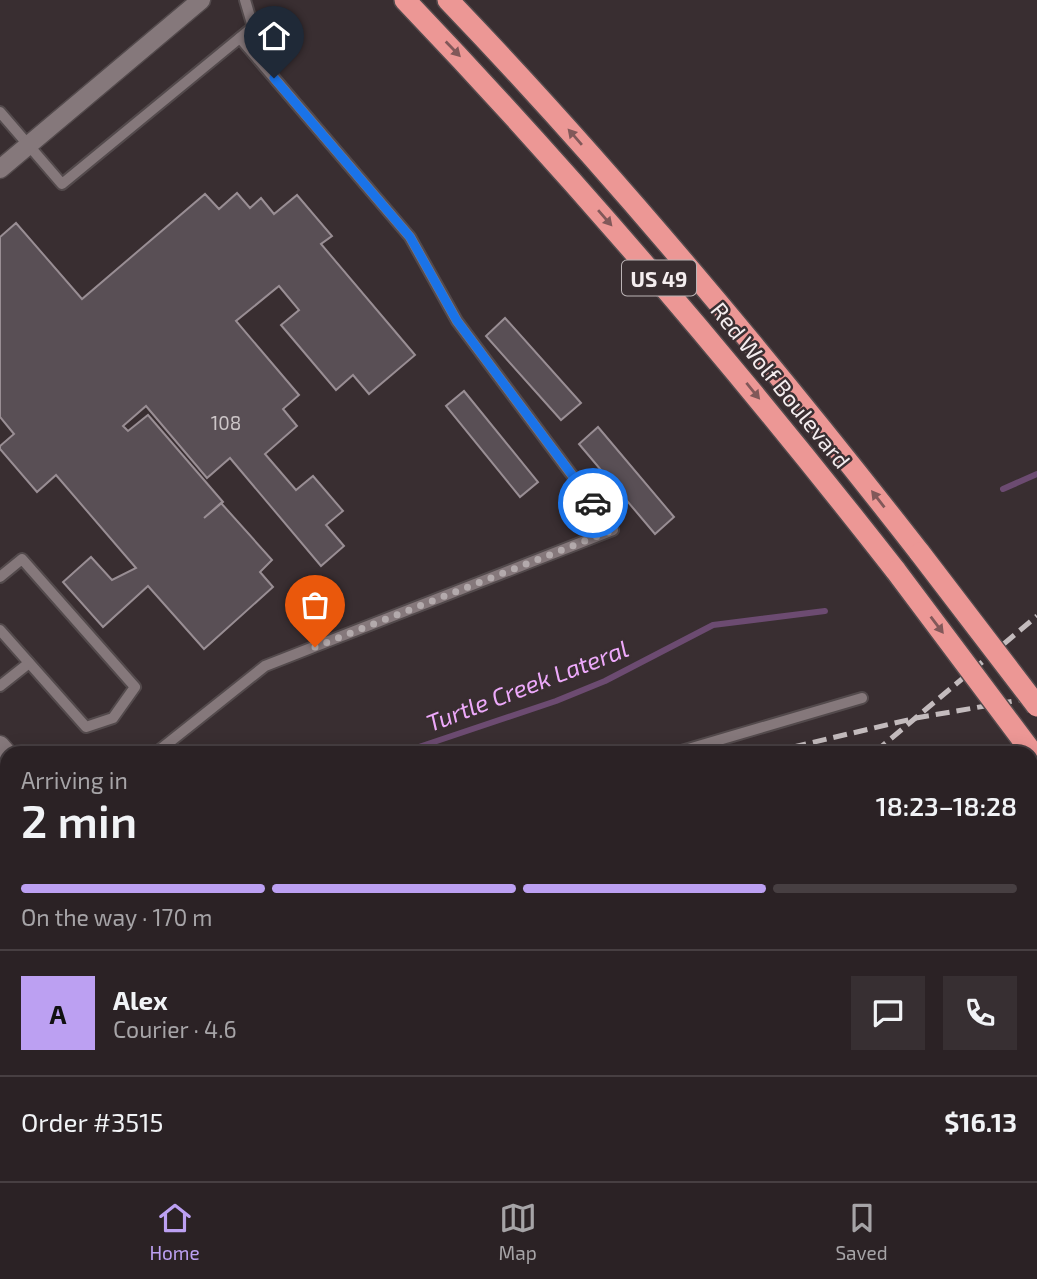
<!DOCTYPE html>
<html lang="en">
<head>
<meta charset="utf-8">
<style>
	:root { --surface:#2b2225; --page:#372f32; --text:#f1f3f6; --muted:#a6a4a7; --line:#473f42; --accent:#bca0f2 }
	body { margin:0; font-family:"Exo 2",sans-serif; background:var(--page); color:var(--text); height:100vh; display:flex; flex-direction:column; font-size:26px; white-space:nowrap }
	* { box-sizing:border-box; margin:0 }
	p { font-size:23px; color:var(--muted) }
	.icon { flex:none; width:38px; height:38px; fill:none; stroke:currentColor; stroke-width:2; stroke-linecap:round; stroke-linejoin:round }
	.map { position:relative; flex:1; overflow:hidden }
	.panel { position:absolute; left:0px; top:746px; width:1038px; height:436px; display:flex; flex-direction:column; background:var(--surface); border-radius:21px 21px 0 0; box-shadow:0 4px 18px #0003,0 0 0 2px var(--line) }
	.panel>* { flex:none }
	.pin { position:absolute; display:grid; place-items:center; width:60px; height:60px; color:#fff; margin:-72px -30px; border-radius:50% 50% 50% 0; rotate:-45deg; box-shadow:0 0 7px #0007 }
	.pin .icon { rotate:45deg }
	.courier { position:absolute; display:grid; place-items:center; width:70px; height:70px; margin:-35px; border:5px solid #1a73e8; border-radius:50%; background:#fff; color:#222; box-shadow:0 2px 9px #0007 }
	.overview em { font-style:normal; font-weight:600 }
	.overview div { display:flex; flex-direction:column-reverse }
	.overview { display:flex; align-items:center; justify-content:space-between; height:119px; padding:0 21px }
	h1 { font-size:46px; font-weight:600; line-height:52px }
	.bar { display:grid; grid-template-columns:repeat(4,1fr); gap:10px 7px; align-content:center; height:84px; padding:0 21px }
	.bar i { height:9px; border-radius:5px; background:var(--line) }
	.bar .on { background:var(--accent) }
	.bar p { grid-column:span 4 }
	.line { display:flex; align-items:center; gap:18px; padding:0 21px; border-top:2px solid var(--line) }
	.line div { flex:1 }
	.round { display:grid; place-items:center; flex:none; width:74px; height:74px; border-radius:0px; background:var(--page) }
	.tab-bar { display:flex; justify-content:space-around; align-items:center; height:98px; border-top:2px solid var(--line); background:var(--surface); font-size:19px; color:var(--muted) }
	.tab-bar a { display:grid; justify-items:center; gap:4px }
	.tab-bar .on { color:var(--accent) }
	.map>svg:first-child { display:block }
</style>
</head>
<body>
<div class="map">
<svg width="1037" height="1181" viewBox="0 0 1037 1181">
	<rect width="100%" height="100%" fill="#392e31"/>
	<!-- green -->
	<path fill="#794f3f" d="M7 1057V1174H235L227 1181H0V1060Z"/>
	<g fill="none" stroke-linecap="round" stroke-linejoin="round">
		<!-- stream -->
		<g stroke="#6c4b71" stroke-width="6">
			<path d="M1003 489 1037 474"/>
			<path d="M404 752 556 701 605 681 713 625 825 611"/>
			<path d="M0 905 7 903"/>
			<path d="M1031 1115H1037"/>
			<path d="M255 1181 263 1174"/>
		</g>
	</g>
	<!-- building -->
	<g fill="#594f55" stroke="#998e94" stroke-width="2">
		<path d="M237 193 250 208 261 198 274 214 297 195 332 236 321 244 415 355 369 394 353 375 336 390 281 325 299 310 279 286 236 321 299 395 283 409 297 426 265 454 296 490 313 476 343 511 326 525 344 546 321 566 230 458 207 478 146 406 123 426 128 431 148 415 223 502 204 518 221 503 272 560 260 572 273 587 204 649 148 586 103 627 63 582 91 557 112 580 136 568 56 475 37 492 0 449V446L14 434 0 417V237L16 223 82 299 205 194 219 209Z"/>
		<path d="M505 318 581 403 561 420 486 336Z"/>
		<path d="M464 391 538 482 520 497 446 406Z"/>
		<path d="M598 427 674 517 655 534 579 444Z"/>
		<path d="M450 1174H498L504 1181H442Z"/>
		<path d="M582 1174H626L630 1181H582L579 1176Z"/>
	</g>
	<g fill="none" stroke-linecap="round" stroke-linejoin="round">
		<!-- lane casing -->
		<g stroke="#534a4c" stroke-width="14">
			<g id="lane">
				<path d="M0 112 62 184 253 27 245 0"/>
				<path d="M0 577 22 559 135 687 113 718 86 727 0 630"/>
				<path d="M0 686 29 663"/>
				<path d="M157 752 265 666 613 530 457 321 410 237 240 38"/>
				<path d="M678 752 862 698"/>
				<path d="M0 1012 7 1009"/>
			</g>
		</g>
		<!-- street casing -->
		<g stroke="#534a4c" stroke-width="21">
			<g id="street">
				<path d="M0 169 201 0"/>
				<path d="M0 745 7 753"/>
			</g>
		</g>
		<!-- secondary casing -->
		<g stroke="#534a4c" stroke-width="21">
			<g id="secondary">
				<path d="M1031 1173H1037"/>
				<path d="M783 1181 823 1174"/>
			</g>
		</g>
		<!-- highway casing -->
		<g stroke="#534a4c" stroke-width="24">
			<g id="highway">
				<path d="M405 0C579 182 741 373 896 571"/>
				<path d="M448 0C616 175 771 362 920 553"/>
			</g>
		</g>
		<!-- lane -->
		<use href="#lane" stroke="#85787b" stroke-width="10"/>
		<!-- street -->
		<use href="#street" stroke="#85787b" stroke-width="18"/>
		<!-- secondary -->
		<use href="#secondary" stroke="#a48183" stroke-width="18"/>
		<!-- highway -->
		<use href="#highway" stroke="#ec9795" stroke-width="21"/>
		<!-- rail -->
		<g stroke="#c3bbbd" stroke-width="5" stroke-dasharray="14 7" stroke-linecap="butt">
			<path d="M772 752 916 718 1037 697"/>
			<path d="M875 752 1037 616"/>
			<path d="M0 1047 7 1045"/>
			<path d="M365 1181 373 1174"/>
		</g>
		<!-- highway-bridge casing -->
		<g stroke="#534a4c" stroke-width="24" stroke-linecap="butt">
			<g id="highway-bridge">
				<path d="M920 553 1037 706"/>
				<path d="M896 571 1037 759"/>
			</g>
		</g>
		<!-- highway-bridge -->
		<use href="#highway-bridge" stroke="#ec9795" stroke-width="21"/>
	</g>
	<!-- one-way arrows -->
	<defs><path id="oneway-solid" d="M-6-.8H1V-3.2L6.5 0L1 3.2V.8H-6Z" transform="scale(1.75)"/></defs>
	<g fill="#815859">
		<use href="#oneway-solid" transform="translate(453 49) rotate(46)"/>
		<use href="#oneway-solid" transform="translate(575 137) rotate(-131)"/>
		<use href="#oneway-solid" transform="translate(605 218) rotate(49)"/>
		<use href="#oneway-solid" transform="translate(753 391) rotate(51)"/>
		<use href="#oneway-solid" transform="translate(878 499) rotate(-128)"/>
		<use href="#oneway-solid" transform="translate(937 625) rotate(53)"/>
	</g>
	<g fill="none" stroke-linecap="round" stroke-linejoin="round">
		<!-- done -->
		<path stroke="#b3aaac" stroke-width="7" stroke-dasharray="0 12.6" d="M315 647 613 530 593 503"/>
		<!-- route -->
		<path stroke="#1a73e8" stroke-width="9" d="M274 78 410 237 457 321 593 503"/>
	</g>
	<g text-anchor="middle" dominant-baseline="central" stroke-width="5" stroke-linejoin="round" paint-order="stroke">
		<!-- number labels -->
		<g font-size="19" fill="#cdc6c8">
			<text x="226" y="422">108</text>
		</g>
		<!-- shield labels -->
		<rect fill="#392e31" stroke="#bcb4b6" stroke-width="2" x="622" y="260.5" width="74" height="35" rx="5"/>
		<g font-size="21" font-weight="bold" fill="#f4edef">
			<text x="659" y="278">US 49</text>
		</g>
		<!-- street labels -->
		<g font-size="23" fill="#f4edef" stroke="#392e31">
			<text transform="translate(781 385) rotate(51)">Red Wolf Boulevard</text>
		</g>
		<!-- water labels -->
		<g font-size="24" font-style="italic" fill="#eda9fa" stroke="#392e31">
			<text transform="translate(527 685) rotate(-21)">Turtle Creek Lateral</text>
		</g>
	</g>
</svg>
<div class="pin" style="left:315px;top:647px;background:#ea580c"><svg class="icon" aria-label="bag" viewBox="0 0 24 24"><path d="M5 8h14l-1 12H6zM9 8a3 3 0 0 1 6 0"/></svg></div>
<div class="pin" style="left:274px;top:78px;background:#1f2937"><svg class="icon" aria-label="home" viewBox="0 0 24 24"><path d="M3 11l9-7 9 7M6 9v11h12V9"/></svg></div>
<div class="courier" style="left:593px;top:503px"><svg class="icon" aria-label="car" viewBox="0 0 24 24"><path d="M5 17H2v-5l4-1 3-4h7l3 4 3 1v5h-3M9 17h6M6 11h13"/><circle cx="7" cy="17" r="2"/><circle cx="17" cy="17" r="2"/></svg></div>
<section class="panel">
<div class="overview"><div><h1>2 min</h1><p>Arriving in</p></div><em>18:23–18:28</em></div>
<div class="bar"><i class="on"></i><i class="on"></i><i class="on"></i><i></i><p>On the way · 170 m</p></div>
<div class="line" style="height:126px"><b class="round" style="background:var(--accent);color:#111">A</b><div><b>Alex</b><p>Courier · 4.6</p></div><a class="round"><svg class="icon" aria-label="chat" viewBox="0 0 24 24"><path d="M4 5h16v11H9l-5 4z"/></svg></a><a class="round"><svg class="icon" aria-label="phone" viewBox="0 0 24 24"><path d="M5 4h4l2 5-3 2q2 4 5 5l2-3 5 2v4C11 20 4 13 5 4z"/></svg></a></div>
<div class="line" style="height:91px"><div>Order #3515</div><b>$16.13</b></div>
</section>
</div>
<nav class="tab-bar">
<a class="on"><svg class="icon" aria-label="home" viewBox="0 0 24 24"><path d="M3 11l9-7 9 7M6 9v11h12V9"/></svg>Home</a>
<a><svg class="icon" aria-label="map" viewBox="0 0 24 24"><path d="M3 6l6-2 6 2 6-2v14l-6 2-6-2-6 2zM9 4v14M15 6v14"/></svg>Map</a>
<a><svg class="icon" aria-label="saved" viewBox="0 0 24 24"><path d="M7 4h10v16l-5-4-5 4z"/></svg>Saved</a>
</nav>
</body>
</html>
